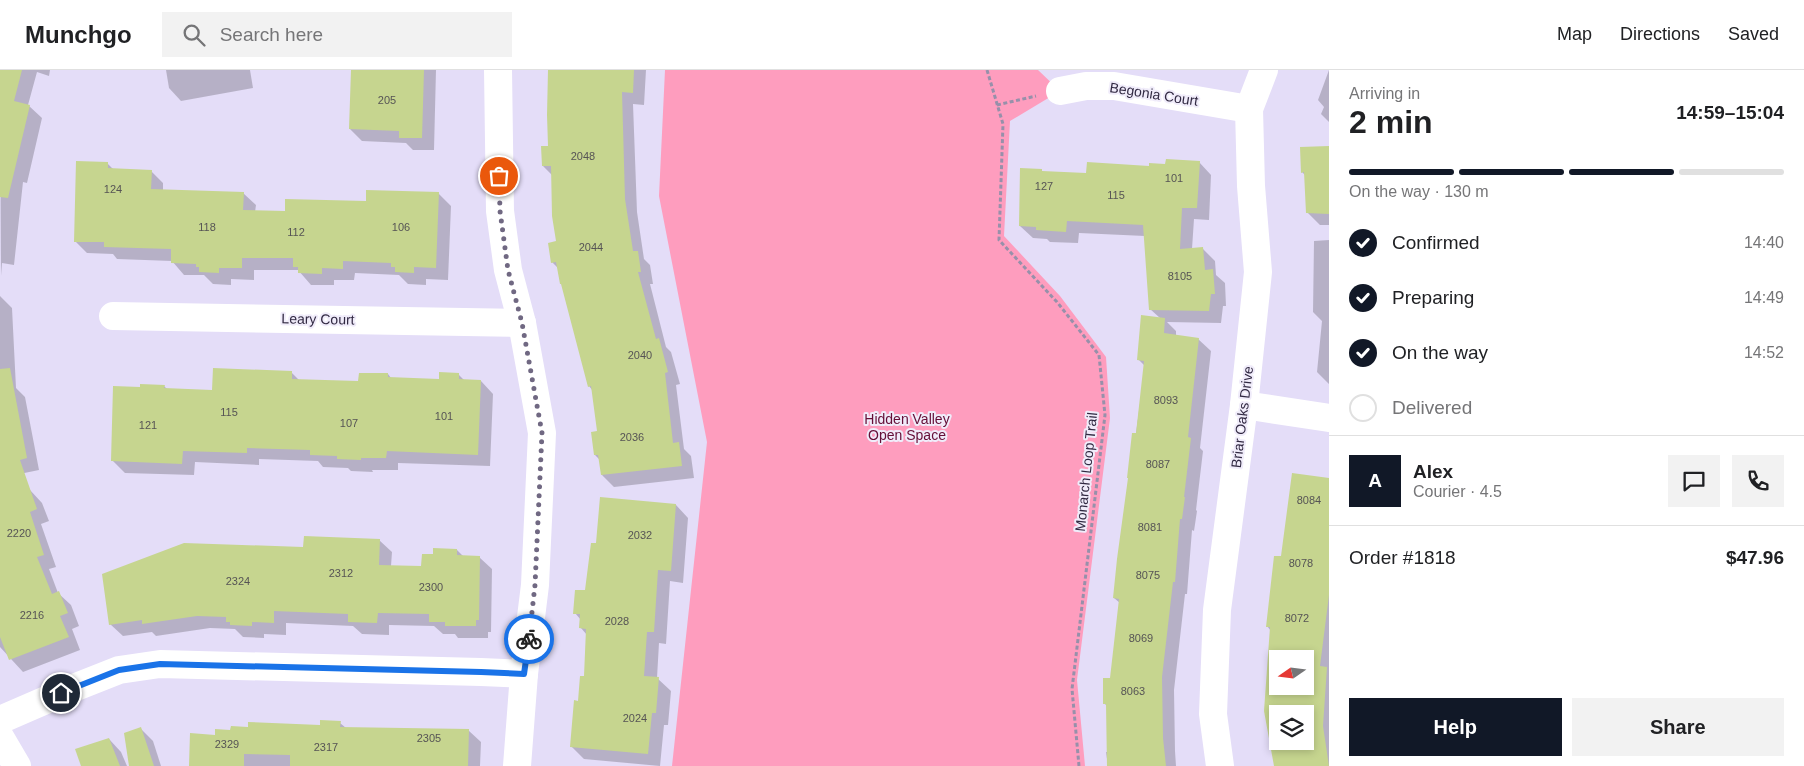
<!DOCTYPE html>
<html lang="en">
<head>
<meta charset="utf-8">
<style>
	:root { --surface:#fff; --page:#f2f2f2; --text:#202124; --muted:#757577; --line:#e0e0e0; --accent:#111827 }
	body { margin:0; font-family:Arial,sans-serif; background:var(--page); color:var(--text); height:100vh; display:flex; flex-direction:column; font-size:19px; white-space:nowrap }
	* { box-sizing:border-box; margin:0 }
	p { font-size:16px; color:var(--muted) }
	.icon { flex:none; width:28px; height:28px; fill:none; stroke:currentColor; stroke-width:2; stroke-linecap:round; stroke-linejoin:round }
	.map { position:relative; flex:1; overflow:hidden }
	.panel { display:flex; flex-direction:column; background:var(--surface); width:475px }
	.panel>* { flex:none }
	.needle { width:32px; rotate:256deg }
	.tools { position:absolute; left:1269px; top:580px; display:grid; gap:10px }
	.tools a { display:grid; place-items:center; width:45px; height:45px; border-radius:0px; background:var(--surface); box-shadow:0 2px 8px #0003; font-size:25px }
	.pin { position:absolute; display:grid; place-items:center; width:42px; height:42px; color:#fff; margin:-21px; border:2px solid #fff; border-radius:50%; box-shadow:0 1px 5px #0007 }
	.courier { position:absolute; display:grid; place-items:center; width:50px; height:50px; margin:-25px; border:4px solid #1a73e8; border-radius:50%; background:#fff; color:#222; box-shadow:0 1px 6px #0007 }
	.summary em { font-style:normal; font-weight:800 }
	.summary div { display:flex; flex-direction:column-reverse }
	.summary { display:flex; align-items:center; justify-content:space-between; height:85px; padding:0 20px }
	h1 { font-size:32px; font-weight:800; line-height:38px }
	.bar { display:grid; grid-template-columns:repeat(4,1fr); gap:8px 5px; align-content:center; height:60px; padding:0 20px }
	.bar i { height:6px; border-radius:4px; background:var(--line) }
	.bar .selected { background:var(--accent) }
	.bar p { grid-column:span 4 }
	.line { display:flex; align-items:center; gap:12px; padding:0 20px; border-top:1px solid var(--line) }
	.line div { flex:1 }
	.round { display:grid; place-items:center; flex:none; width:52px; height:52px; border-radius:0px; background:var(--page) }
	ol { padding:0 20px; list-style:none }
	li { display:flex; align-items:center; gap:15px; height:55px }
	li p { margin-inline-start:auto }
	li .icon { padding:5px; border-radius:50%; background:var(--accent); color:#fff; stroke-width:4 }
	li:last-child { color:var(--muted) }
	li i { width:28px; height:28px; border:2px solid var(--line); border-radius:50% }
	.cta { display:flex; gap:10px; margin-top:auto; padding:10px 20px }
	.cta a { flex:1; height:58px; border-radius:0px; background:var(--accent); color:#fff; font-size:20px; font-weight:800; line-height:58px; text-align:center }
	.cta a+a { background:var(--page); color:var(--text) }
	header { display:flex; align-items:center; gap:30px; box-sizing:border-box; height:70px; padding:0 25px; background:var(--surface); border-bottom:1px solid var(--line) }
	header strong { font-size:24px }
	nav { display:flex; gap:28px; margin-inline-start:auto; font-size:18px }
	.search { width:350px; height:45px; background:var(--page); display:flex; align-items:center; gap:12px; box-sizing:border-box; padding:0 18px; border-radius:0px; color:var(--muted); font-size:19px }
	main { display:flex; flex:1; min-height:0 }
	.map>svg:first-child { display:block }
</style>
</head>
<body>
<header>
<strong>Munchgo</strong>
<div class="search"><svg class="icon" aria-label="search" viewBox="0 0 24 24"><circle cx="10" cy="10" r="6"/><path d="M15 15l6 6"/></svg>Search here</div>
<nav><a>Map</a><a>Directions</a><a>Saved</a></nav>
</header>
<main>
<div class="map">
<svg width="1329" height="696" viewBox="0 0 1329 696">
	<rect width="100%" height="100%" fill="#e4ddf8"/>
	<!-- green -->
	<path fill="#fe9dbe" d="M665 0H1038L1060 21 1010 51 1004 166 1060 226 1106 287 1110 348 1077 610 1085 696H672L707 372 659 126Z"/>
	<!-- shadow -->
	<g fill="#0003" fill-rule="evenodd">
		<path d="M0 0H50L49 6 37 2 28 35 42 48 27 113 23 112 14 195 2 193 1 206Z"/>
		<path d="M166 0H250L253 18 181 31 169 18Z"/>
		<path d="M352 0H436L434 80H413L406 73 362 71 350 59Z"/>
		<path d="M549 0H646L644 35 633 34 637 142 644 189 650 195 653 214H650L666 277 671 282 680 314 676 315 684 379 691 386 694 408 614 417 602 405 600 390 595 385 598 362 593 321 589 316 558 198 552 192 558 173 552 105 543 96 549 77Z"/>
		<path d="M1329 0V52L1321 44 1324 37 1318 30Z"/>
		<path d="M1329 77V155H1320L1307 142 1305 105 1302 102Z"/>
		<path d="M1199 92 1211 105 1209 150 1194 149 1192 179H1203L1215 191 1216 205 1225 213 1226 236H1223L1221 253 1167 252 1176 261V266L1198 269 1211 281 1200 378 1203 381 1196 440 1197 441 1194 461 1192 460 1187 524H1185L1174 620 1175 681 1176 696H1108L1106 682H1108L1107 636 1104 633 1111 609 1120 533 1114 528 1145 296 1138 289 1160 248 1150 239 1145 166 1079 163 1078 173 1050 172 1047 169 1033 168 1020 156 1041 100 1043 102 1087 105Z"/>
		<path d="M107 93 114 100 151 101 163 113V121L243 123 256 135 255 142H286L438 123 451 136 448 210 426 209V215L408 214 399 205 355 203 354 210H334V215H311L298 200H254V210L231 209V215L213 214 204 205H184L172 191 117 189 113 184 87 183 75 171Z"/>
		<path d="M1329 170V314L1317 302 1322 251 1313 242 1314 171Z"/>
		<path d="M0 226 12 238 16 318 25 327 39 400 0 408Z"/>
		<path d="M291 302 300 311 360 313 388 304 391 308 440 310 459 305 465 311H481L493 324 490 396 398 393V400H372L373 402 351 401 348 398 323 397 318 391 259 389V395L195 392 194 405 125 403 112 390 141 319 164 316 167 319 213 321Z"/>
		<path d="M1329 409V696H1275L1271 561 1267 556 1282 488ZM1278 589H1305V616H1278ZM1278 644H1305V671H1278Z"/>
		<path d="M30 420 42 433 49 451 41 454 56 497 49 499 58 523 71 535 79 556 72 559 80 580 23 602 0 577V431Z"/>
		<path d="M601 429 676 435 688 448 683 513 670 511 666 574 659 573 657 608 671 621 668 655H664L660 696 584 689 571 676 585 608 587 565 581 558V550L575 543 586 521 597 475Z"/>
		<path d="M379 470 392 482 391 496 423 497 434 486 457 480 464 487H479L492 499 491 562H488V568H458L455 564H443L434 556 389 555V565L362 564 353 556 286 553V565L264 564V568L243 567 235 559 210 558 156 566 152 562 123 566 110 554 304 478Z"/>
		<path d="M340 653 346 658 468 660 481 672 480 696H190L216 666 321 657Z"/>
		<path d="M141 659 153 671 161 696H130Z"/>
		<path d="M109 669 121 682 127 696H82Z"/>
	</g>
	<!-- building -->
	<g fill="#c6d58f" fill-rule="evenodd">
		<path d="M0 0H22L14 31 30 35 8 128 0 127Z"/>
		<path d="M351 0H424L422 68H399V61L349 59Z"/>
		<path d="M548 0H634L633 23 622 22 625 129 633 181H638L641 202H638L656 269 659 268 668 302 665 303 673 373 679 372 682 396 601 405 598 385H594L591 362 597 361 591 316 588 317 561 214H560L556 192 551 193 548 173 556 171 552 146 551 96H542L541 76H548L547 45Z"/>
		<path d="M1329 76V144L1306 143 1304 102 1301 103 1300 77Z"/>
		<path d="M1166 89 1200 91 1197 138H1182L1180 179 1203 177 1205 200 1213 199 1215 224H1211L1209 241 1149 240 1143 155 1067 151 1066 162 1036 160V157L1019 156 1020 98 1042 99V101L1086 103 1087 92 1149 96V93L1165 94Z"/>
		<path d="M76 91 108 92V98L152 100 151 119 244 122 243 140 285 141V129L366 131V120L439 122 436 198 414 197V203L395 202V197H391V193L343 191V199L322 198V204L298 203V197H293V188H242V198H219V203L199 202V197H196V194L171 193V179L104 177V172H74Z"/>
		<path d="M1141 245 1165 248 1164 263 1199 268 1188 367 1191 368 1184 427H1185L1182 449H1180L1175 512H1173L1162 607 1163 668 1166 696H1107L1106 634H1103V608H1110L1119 529 1113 528 1117 489 1128 408H1127L1132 363H1136L1144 291 1137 290Z"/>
		<path d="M10 298 27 388 20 390 37 439 30 442 44 485 37 487 52 524 59 521 68 543 60 546 69 567 9 590 0 567V299Z"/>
		<path d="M213 298 292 301V309L358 311 359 303H388V307L439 309V302L459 303V309L481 310 478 385 387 381 386 388H361V390L337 389V386L310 385V380L247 378V383L183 381 182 394 111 391 113 316 140 317V314L165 315 164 318 212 320Z"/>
		<path d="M1292 403 1329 408V525L1320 596 1327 597 1323 656 1329 696H1274L1264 641 1270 557H1266L1274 486H1281ZM1278 589H1305V616H1278ZM1278 644H1305V671H1278Z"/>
		<path d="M600 427 676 434 671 501 658 500 654 562H647L644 606 659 607 656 643H652L648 684 570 677 574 630 578 631 580 606H584L586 559 579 558 580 544H573L575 520H585L591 473H596Z"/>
		<path d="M304 466 380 469 379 495 421 496 422 484H433V478L457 479V485L480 486 479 550H476V556H445V552H429V544L378 543 377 553 348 552V544L274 541V553L252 552V556L230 555V552H226V547L197 546 142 554V550L109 555 102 504 184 473 303 477Z"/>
		<path d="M320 650 341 651 340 657 469 659 468 696H290V685L244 684V696H189L190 663 215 665V659L230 660 231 656 248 657V652L320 655Z"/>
		<path d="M141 657 154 696H129L124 663Z"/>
		<path d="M109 668 120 696H81L75 679Z"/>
	</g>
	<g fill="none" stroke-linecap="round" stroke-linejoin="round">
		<!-- path -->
		<g stroke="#9790aa" stroke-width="3" stroke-dasharray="4 2.5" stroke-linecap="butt">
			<path d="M987 0 1003 54 999 170 1057 232 1099 285 1105 345 1072 619 1079 696"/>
			<path d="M997 35 1036 26"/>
		</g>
		<!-- minor -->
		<g stroke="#fff" stroke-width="28">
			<path d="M498 0 500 141 508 200 522 253 542 363 535 515 524 604 517 696"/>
			<path d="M1060 21 1086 16H1114L1249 39"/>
			<path d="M113 246 522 253"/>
			<path d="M1244 335 1329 348"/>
			<path d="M0 650 76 617 119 600 160 594 481 602 524 604"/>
			<path d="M0 667 17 696"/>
			<path d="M1220 696 1213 644 1217 540 1244 335 1258 202 1251 116 1249 39 1264 0"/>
		</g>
	</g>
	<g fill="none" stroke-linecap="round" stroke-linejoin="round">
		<!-- done -->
		<path stroke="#706882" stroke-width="5" stroke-dasharray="0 9" d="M499 106 500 141 508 200 522 253 542 363 535 515 529 569"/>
		<!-- route -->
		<path stroke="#1a73e8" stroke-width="6" d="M61 623 119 600 160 594 481 602 524 604 529 569"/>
	</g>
	<g text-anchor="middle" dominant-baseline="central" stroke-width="4" stroke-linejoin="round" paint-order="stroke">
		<!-- number labels -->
		<g font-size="11" fill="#565455">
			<text x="387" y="30">205</text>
			<text x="583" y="86">2048</text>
			<text x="1174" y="108">101</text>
			<text x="1044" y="116">127</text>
			<text x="113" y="119">124</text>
			<text x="1116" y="125">115</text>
			<text x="207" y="157">118</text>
			<text x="401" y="157">106</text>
			<text x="296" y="162">112</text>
			<text x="591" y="177">2044</text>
			<text x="1180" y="206">8105</text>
			<text x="640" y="285">2040</text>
			<text x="1166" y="330">8093</text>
			<text x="229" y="342">115</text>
			<text x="444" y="346">101</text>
			<text x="349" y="353">107</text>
			<text x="148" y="355">121</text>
			<text x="632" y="367">2036</text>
			<text x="1158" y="394">8087</text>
			<text x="1309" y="430">8084</text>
			<text x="1150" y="457">8081</text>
			<text x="19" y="463">2220</text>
			<text x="640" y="465">2032</text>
			<text x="1301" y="493">8078</text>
			<text x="341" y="503">2312</text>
			<text x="1148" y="505">8075</text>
			<text x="238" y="511">2324</text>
			<text x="431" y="517">2300</text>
			<text x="32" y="545">2216</text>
			<text x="1297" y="548">8072</text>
			<text x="617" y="551">2028</text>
			<text x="1141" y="568">8069</text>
			<text x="1133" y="621">8063</text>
			<text x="635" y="648">2024</text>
			<text x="429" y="668">2305</text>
			<text x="227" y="674">2329</text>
			<text x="326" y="677">2317</text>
		</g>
		<!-- street labels -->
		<g font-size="14" fill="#312942" stroke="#f0ecfa">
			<text transform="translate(1154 24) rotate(9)">Begonia Court</text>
			<text transform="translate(318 249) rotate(1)">Leary Court</text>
			<text transform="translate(1242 347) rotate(-83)">Briar Oaks Drive</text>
			<text transform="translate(1086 402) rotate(-84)">Monarch Loop Trail</text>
		</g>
		<!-- park labels -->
		<g font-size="14" fill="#650e37" stroke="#f0ecfa">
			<text x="907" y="349">Hidden Valley<tspan x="907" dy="16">Open Space</tspan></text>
		</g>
	</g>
</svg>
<div class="tools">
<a><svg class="needle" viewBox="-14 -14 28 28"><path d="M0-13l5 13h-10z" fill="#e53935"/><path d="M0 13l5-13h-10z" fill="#757577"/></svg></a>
<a><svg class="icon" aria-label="layers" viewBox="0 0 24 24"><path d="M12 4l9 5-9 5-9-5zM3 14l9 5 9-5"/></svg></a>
</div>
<div class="pin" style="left:499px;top:106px;background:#ea580c"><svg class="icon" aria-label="bag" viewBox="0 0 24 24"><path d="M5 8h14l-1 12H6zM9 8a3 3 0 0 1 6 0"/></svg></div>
<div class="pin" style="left:61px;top:623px;background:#1f2937"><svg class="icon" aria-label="home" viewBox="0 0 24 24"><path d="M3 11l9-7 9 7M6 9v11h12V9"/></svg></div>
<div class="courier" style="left:529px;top:569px"><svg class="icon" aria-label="bike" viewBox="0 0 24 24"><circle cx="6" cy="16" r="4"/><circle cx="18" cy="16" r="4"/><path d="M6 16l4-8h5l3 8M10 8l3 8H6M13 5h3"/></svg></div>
</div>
<section class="panel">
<div class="summary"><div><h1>2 min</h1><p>Arriving in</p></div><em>14:59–15:04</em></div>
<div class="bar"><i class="selected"></i><i class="selected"></i><i class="selected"></i><i></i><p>On the way · 130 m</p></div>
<ol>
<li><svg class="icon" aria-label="check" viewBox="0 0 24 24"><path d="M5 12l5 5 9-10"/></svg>Confirmed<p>14:40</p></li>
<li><svg class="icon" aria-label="check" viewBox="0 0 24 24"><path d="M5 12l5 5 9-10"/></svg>Preparing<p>14:49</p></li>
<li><svg class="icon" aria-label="check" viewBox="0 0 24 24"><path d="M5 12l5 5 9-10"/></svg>On the way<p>14:52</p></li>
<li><i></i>Delivered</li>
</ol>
<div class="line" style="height:90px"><b class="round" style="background:var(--accent);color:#fff">A</b><div><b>Alex</b><p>Courier · 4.5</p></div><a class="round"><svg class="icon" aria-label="chat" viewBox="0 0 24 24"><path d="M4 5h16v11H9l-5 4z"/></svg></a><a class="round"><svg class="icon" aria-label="phone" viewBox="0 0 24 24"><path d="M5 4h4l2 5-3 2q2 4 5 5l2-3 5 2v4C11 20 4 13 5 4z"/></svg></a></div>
<div class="line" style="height:65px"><div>Order #1818</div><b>$47.96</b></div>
<div class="cta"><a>Help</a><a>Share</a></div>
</section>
</main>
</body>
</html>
